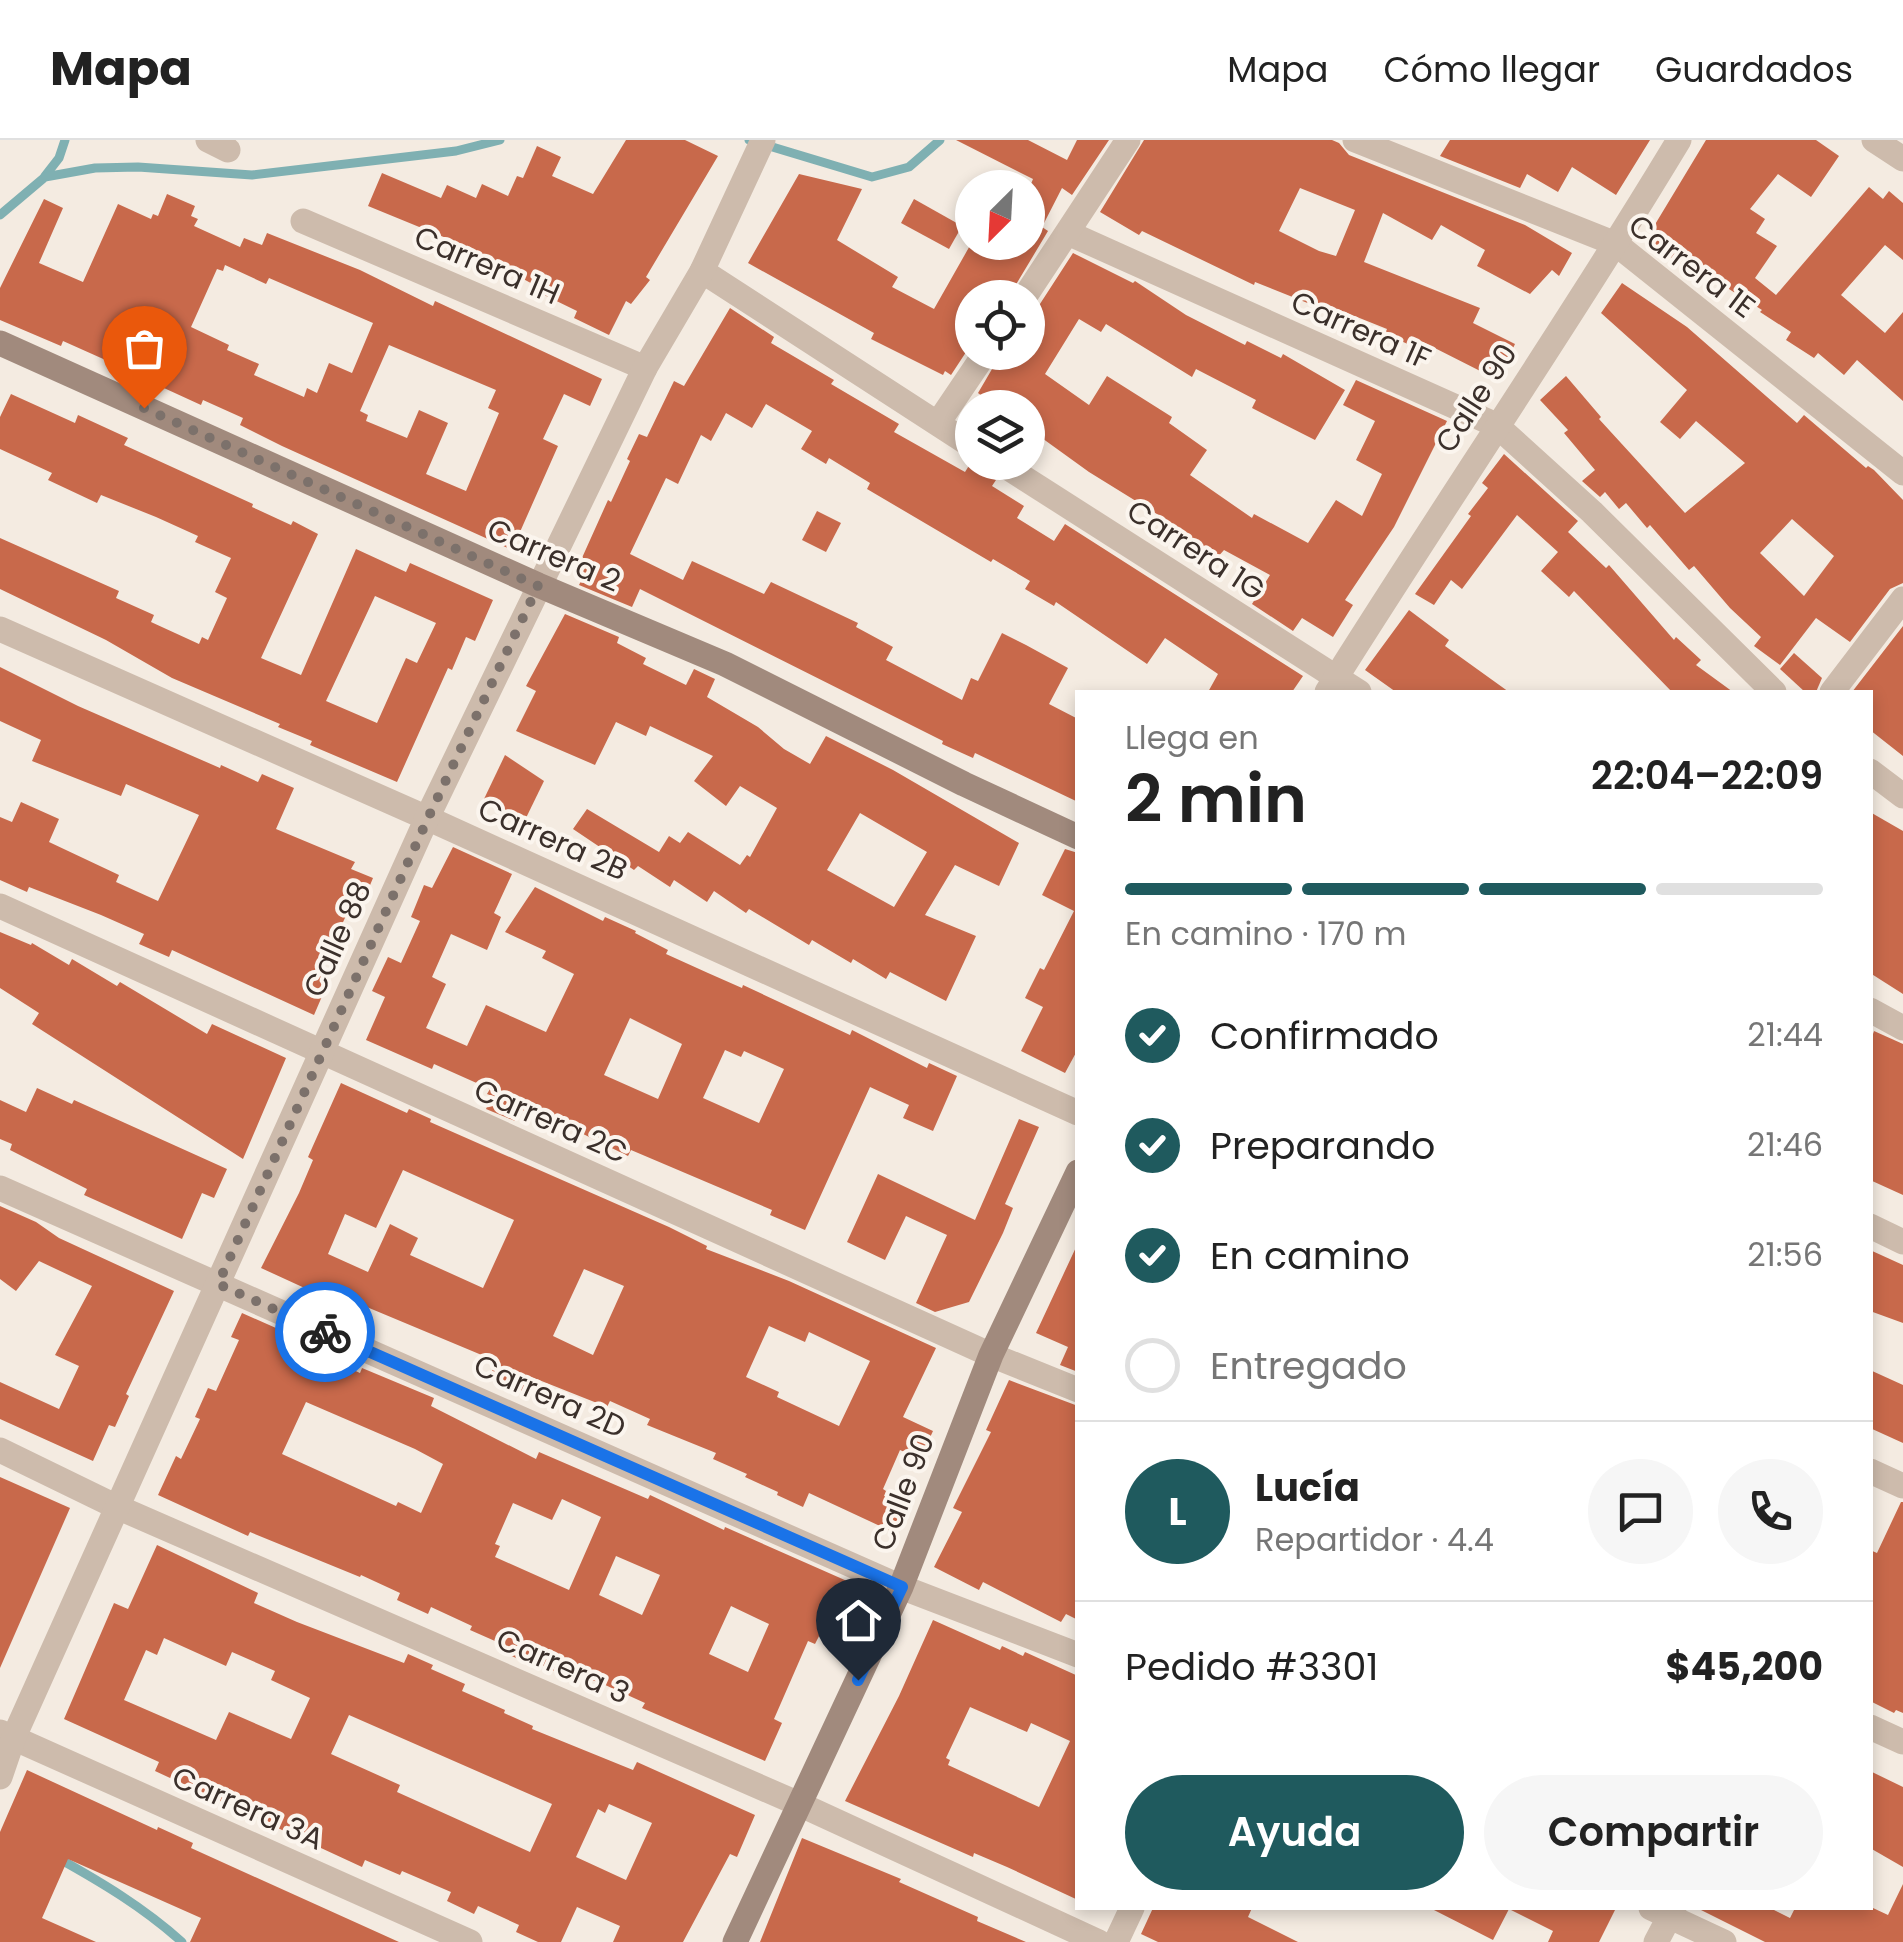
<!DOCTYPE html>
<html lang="es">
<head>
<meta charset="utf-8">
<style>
	:root { --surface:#fff; --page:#f6f6f6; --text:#222; --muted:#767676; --line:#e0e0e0; --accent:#1f5a5e }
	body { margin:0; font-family:Poppins,sans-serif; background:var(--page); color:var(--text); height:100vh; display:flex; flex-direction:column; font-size:38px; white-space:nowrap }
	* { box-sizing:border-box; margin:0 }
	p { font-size:32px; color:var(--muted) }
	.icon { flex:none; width:55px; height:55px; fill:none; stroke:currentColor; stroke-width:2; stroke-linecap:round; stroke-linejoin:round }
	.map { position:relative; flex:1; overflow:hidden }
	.side { position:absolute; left:1075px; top:550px; width:798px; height:1220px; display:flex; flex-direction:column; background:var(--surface); border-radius:0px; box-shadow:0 5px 15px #0003 }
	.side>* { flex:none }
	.needle { width:65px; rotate:204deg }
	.controls { position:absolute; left:955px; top:30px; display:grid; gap:20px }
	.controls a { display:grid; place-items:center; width:90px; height:90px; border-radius:50%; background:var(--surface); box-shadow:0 5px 15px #0003; font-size:50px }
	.pin { position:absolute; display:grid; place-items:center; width:85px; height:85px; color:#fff; margin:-102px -42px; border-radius:50% 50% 50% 0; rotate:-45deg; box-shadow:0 0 10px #0007 }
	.pin .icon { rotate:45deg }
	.courier { position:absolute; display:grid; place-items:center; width:100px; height:100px; margin:-50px; border:8px solid #1a73e8; border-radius:50%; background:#fff; color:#222; box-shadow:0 2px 12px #0007 }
	.summary em { font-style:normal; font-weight:600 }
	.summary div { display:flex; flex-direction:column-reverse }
	.summary { display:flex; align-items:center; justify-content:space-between; height:170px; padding:0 50px }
	h1 { font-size:65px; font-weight:600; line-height:75px }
	.bar { display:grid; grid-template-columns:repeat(4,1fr); gap:15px 10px; align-content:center; height:120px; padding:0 50px }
	.bar i { height:12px; border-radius:8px; background:var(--line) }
	.bar .active { background:var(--accent) }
	.bar p { grid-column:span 4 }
	.line { display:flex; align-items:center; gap:25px; padding:0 50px; border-top:2px solid var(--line) }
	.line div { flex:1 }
	.round { display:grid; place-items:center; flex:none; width:105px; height:105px; border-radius:52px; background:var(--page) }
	ol { padding:0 50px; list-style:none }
	li { display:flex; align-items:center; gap:30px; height:110px }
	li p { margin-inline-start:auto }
	li .icon { padding:10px; border-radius:50%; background:var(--accent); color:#fff; stroke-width:4 }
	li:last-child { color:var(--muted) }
	li i { width:55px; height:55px; border:5px solid var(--line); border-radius:50% }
	.cta { display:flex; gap:20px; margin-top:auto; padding:20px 50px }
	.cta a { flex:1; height:115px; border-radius:60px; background:var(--accent); color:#fff; font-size:40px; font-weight:600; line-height:115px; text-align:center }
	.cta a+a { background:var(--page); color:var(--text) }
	header { display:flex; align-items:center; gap:60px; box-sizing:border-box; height:140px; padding:0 50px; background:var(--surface); border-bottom:2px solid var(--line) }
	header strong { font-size:48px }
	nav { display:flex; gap:55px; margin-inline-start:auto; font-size:35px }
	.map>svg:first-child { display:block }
</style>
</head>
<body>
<header>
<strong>Mapa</strong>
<nav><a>Mapa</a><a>Cómo llegar</a><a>Guardados</a></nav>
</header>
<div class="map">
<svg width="1903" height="1802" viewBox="0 0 1903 1802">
	<rect width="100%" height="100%" fill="#f4ebe1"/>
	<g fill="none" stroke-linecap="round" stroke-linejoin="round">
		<!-- stream -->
		<g stroke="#7fb0b2" stroke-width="9">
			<path d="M749 0 872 37 909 27 940 0"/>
			<path d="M45 36 59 18 65 0"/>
			<path d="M0 75 45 37 95 28 138 27 252 35 456 11 500 0"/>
			<path d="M56 1717C101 1742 143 1767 182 1802"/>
		</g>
	</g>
	<!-- building -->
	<g fill="#c8694b" fill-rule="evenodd">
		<path d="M626 0H685L718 16 646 137 650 140 631 164 626 161 609 195 574 178 577 171 538 152 540 148 451 100 368 66 382 33 441 58 447 45 476 58 482 44 508 56 517 36 523 38 537 6 561 17 552 36 593 54Z"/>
		<path d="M956 0H1028L1067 20 1077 0H1109L1072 55 1062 48 1042 87 1048 91 1008 158H972V203L951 235 945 231 943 235 871 199 874 193 748 123 799 34 862 49 837 100 898 137 892 147 934 169 972 102H1028V51L1033 39Z"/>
		<path d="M1144 0H1332L1339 3 1349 15 1525 85 1572 113 1559 136 1552 130 1530 154 1477 126 1485 110 1441 85 1432 100 1383 73 1364 122 1480 168 1473 183 1515 204 1498 240 1413 197 1410 205 1385 194 1387 189 1337 169 1335 174 1255 142 1254 145 1142 91 1139 95 1100 72ZM1300 48 1355 70 1336 116 1319 111 1279 91Z"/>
		<path d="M1450 0H1650L1616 55 1572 27 1558 52 1527 34 1520 48 1440 16Z"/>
		<path d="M1706 0H1816L1839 16 1811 57 1778 34 1750 69 1765 79 1756 93 1777 106 1755 138 1776 155 1869 47 1883 59 1889 51 1903 63V120L1885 105 1841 155 1885 193 1903 172V261L1857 220 1844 235 1818 213 1814 218 1786 200 1791 192 1760 172 1762 170 1710 137 1707 141 1645 101Z"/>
		<path d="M167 54 195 66 191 76 198 79 194 86 240 107 244 98 262 105 267 93 360 130 433 166 435 161 602 239 590 266 564 254 543 299 558 306 512 410 282 306 240 285 243 278 203 260 201 265 129 232 127 236 107 228 110 222 63 201 61 206 0 180V148L44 59 63 68 39 123 83 142 118 64 151 79 153 74 158 76ZM225 125 266 144 269 138 373 183 352 233 329 223 317 253 307 248 304 257 254 235 259 224 227 210 229 205 191 187 217 129 223 131ZM389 205 496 250 488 268 499 273 466 351 426 334 448 283 419 270 407 298 366 281 368 275 360 271Z"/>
		<path d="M914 59 962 86 949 109 901 83Z"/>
		<path d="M1073 113 1133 143 1135 141 1186 175 1245 205 1247 201 1281 218 1283 214 1345 250 1315 300 1252 268 1256 260 1196 229 1192 237 1106 184 1101 192 1079 179 1045 234 1089 265 1107 236 1172 277 1169 283 1207 310 1190 335 1252 378 1254 374 1308 403 1336 360 1362 376 1382 334 1356 320 1375 281 1343 265 1356 240 1447 281 1394 387 1345 460 1353 465 1333 497 1302 478 1293 491 1252 464 1270 435 1224 410 1216 419 1165 379 1089 332 1028 288V268H998L978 253 1002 212H1028V173L1038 167Z"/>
		<path d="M1622 143 1687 187 1797 283 1804 275 1866 328 1868 326 1874 330 1903 360V443L1890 449 1850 502 1816 478 1780 525 1754 506 1761 497 1730 468 1694 426 1689 430 1650 385 1647 388 1626 363 1619 369 1605 352 1600 357 1582 341 1595 330 1564 293 1568 290 1540 260 1566 236 1601 277 1599 279 1685 373 1745 323 1696 281 1680 299 1660 282 1687 250 1601 173ZM1792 379 1834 416 1804 456 1760 413Z"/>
		<path d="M730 168 774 197 771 203 834 240 831 244 899 284 894 292 965 332 970 324 996 340 992 346 1024 366 1017 378 1054 401 1065 384 1303 536 1292 552H1208L1218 534 1165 498 1147 524 1056 462 1054 466 1025 449 1030 441 993 419 991 422 867 349 870 343 829 318 826 324 801 309 812 291 766 264 752 288 726 273 711 301 701 295 678 344 666 338 630 414 683 440 692 421 764 454 771 442 858 483 856 487 893 507 886 520 962 560 971 538 978 541 1002 493 1026 505 1068 528 1049 564 1078 579V662L975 613 973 618 942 604 943 601 640 449 632 467 579 445 585 433 577 429 608 360 611 362 630 321 627 319 639 294 647 297 674 241 684 246Z"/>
		<path d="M11 254 75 283 78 275 128 298 124 305 253 364 252 367 291 385 293 381 318 394 261 518 301 535 356 409 406 432 410 423 493 460 475 501 466 497 452 530 448 528 397 642 310 605 312 601 278 587 280 584 172 538 106 500 0 449V398L119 451 116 458 154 475 151 482 199 504 202 497 208 500 227 458 215 452 231 418 195 402 198 396 156 377 101 355 97 363 48 340 52 333 0 309V277ZM375 456 436 483 417 523 406 518 377 583 326 561Z"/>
		<path d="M1504 314 1578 381 1568 392 1606 428 1609 425 1674 500 1676 497 1701 520 1696 525 1733 552H1672L1574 451 1569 457 1541 431 1558 412 1517 375 1462 449 1451 440 1434 465 1415 454 1471 376 1468 374 1488 348 1482 343Z"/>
		<path d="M817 371 841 383 826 412 802 400Z"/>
		<path d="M1409 470 1449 500 1445 506 1509 552H1396L1365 530Z"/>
		<path d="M565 474 619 497 617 503 646 518 643 524 686 545 694 529 715 539 707 557 758 587 784 609 810 624 826 596 893 630 1019 703 999 746 955 725 925 775 976 796 946 861 890 832 886 839 853 819 851 823 812 800 809 805 749 769 746 773 714 751 707 762 674 740 670 747 638 726 634 730 573 689 587 669 659 712 669 696 680 703 688 692 740 725 747 715 750 717 777 668 740 646 726 666 694 641 713 616 650 586 646 596 616 582 595 625 516 591 536 551 526 546ZM860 673 927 712 894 767 827 730Z"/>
		<path d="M1903 486V616L1870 590V552H1852Z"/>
		<path d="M1794 513 1822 538 1816 552H1805L1780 529Z"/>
		<path d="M0 527 78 566 220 628 221 625 258 642 262 634 294 648 276 689 355 722 351 729 373 738 363 762 354 758 319 835 329 840 314 875 172 810 169 817 139 804 144 794 101 775 29 747 27 752 0 740V677L12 682 21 662 59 679 49 702 119 735 116 742 158 761 199 675 126 644 121 656 32 621 41 600 0 581Z"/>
		<path d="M505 615 544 641 525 680 484 659Z"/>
		<path d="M1870 672 1903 691V854L1870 833Z"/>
		<path d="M453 707 512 734 494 773 501 777 487 810 451 794 432 837 446 844 426 888 467 906 486 865 546 892 574 834 542 818 546 811 505 792 535 747 603 781 605 777 636 791 635 793 668 810 666 814 708 833 742 848 743 845 850 895 852 890 927 928 929 923 957 936 933 991 903 978 909 965 870 947 805 1090 770 1075 772 1070 631 1010 628 1016 528 967 526 972 520 969 515 981 486 969 492 956 487 954 490 949 434 924 432 929 366 900 385 857 372 851 388 817 401 823 420 781 411 777 424 745 432 748ZM630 878 682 904 658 959 604 935ZM725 910 741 917 744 911 784 929 759 983 703 958Z"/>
		<path d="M1065 709 1078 713V909L1065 933 1021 911 1043 867 1025 858 1040 828 1044 830 1074 771 1042 755Z"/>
		<path d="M0 792 31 805 32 803 69 825 72 819 117 846 120 842 207 894 212 884 286 918 243 1019 32 884 39 873 0 848Z"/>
		<path d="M1874 891 1903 904V1055L1870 1040V903Z"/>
		<path d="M341 943 407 973 409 969 431 979 430 982 669 1087 707 1106 706 1109 789 1141 936 1208 903 1277 933 1291 920 1319 900 1310 883 1349 886 1351 884 1356 907 1366 895 1393 809 1353 803 1367 777 1355 778 1352 745 1337 747 1334 713 1319 716 1313 647 1285 650 1279 610 1261 607 1267 534 1238 527 1253 490 1236 496 1221 350 1160 346 1167 261 1128 299 1053 313 1020 308 1017ZM403 1030 514 1080 483 1148 410 1115 418 1098 390 1084 368 1132 328 1114 345 1074 376 1088ZM584 1129 624 1146 593 1215 553 1196ZM769 1186 805 1202 809 1192 870 1221 839 1286 777 1257 779 1252 746 1237Z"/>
		<path d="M37 948 72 964 74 960 227 1029 214 1058 202 1053 182 1099 84 1055 87 1049 10 1010 12 1004 0 999V960L26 972Z"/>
		<path d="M1019 979 1039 987 1005 1064 1013 1068 1003 1093 969 1162 935 1172 916 1163 947 1095 906 1076 885 1120 847 1102 878 1034 975 1080Z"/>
		<path d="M0 1066 36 1082 59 1098 174 1151 126 1254 129 1256 115 1287 109 1285 93 1321 0 1279V1242L59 1269 79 1226 55 1215 92 1146 39 1121 16 1151 0 1139Z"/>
		<path d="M1078 1103V1232L1060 1225 1068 1207 1036 1193Z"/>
		<path d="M1870 1110 1903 1125V1183L1870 1171Z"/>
		<path d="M242 1173 294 1196 292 1202 360 1233 362 1228 434 1258 431 1266 536 1319 539 1312 648 1359 650 1355 724 1390 725 1387 847 1441 815 1504 808 1501 774 1579 782 1583 765 1621 642 1568 645 1563 603 1544 565 1530 563 1535 533 1521 531 1525 501 1511 504 1505 470 1490 472 1486 431 1467 428 1474 397 1460 400 1453 361 1435 360 1437 250 1392 248 1396 158 1355 176 1316 181 1319 200 1279 195 1277 208 1248 216 1251 239 1200 231 1197ZM306 1262 415 1309 443 1324 421 1373 398 1362 396 1366 282 1314ZM562 1359 601 1377 569 1450 495 1417 500 1406 495 1404 513 1363 552 1380ZM616 1416 660 1435 642 1475 599 1455ZM731 1466 769 1484 748 1532 709 1514Z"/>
		<path d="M1870 1230 1903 1245V1303L1870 1288Z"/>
		<path d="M1009 1240 1078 1266V1480L1066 1474 1061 1482 983 1442 979 1450 934 1427 962 1372 953 1368 991 1292 986 1290Z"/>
		<path d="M0 1337 70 1368 0 1528Z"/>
		<path d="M1901 1362H1903V1573L1896 1570 1894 1573 1870 1561V1410L1877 1413Z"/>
		<path d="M157 1405 258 1453 254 1463 297 1482 404 1523 408 1514 433 1525 431 1529 465 1544 462 1551 505 1570 504 1573 533 1586 532 1589 633 1630 637 1622 755 1675 737 1717 730 1714 683 1802H613L620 1786 577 1767 561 1802H538L516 1792 519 1785 478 1766 474 1774 447 1761 451 1752 402 1731 400 1735 365 1720 362 1727 155 1631 159 1622 64 1579 114 1463 128 1469ZM164 1498 226 1526 232 1512 275 1531 271 1540 310 1558 291 1599 229 1572 216 1600 124 1560 146 1510 157 1515ZM349 1575 552 1664 530 1712 397 1652 400 1645 331 1614ZM609 1664 652 1683 626 1740 576 1717 598 1669 605 1673Z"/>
		<path d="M933 1480 1000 1510 1002 1506 1023 1516 1025 1512 1078 1536V1760L1007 1727 974 1713 973 1717 845 1661 899 1556ZM970 1567 1027 1592 1031 1583 1070 1601 1039 1667 948 1625 950 1620 946 1618Z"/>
		<path d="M27 1630 157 1690 158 1687 193 1703 191 1708 399 1802H190L201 1778 68 1719 42 1778 96 1802H0V1692Z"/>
		<path d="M1870 1631 1903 1647V1727L1870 1708Z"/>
		<path d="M802 1698 901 1739 899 1742 978 1777 977 1781 1026 1802H760Z"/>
		<path d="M1903 1744V1802H1765L1697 1768H1770L1790 1778 1795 1768H1873L1888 1775Z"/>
		<path d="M1153 1768H1252L1248 1777 1298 1802H1158L1141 1794Z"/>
		<path d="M1430 1768H1616L1599 1802H1548L1553 1791 1509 1769 1493 1800Z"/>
	</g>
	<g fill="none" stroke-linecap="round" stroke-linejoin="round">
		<!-- street -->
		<g stroke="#cdbbac" stroke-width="25">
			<path d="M208 0 228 10"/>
			<path d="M1355 0 1616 104 1903 333"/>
			<path d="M1874 0 1903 19"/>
			<path d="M303 81 645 228"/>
			<path d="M1068 93 1496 285 1592 372 1774 552"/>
			<path d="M702 131 972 306"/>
			<path d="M1024 158 1128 0"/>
			<path d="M938 283 986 212"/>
			<path d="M999 322 1359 552"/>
			<path d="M0 489 427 678 1078 973"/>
			<path d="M1327 552C1443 367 1566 187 1679 0"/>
			<path d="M1832 552 1903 459"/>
			<path d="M1870 631 1903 656"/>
			<path d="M0 766 991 1215 1078 1250"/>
			<path d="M1870 870 1903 888"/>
			<path d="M0 1048 901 1447 1078 1515"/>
			<path d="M1870 1086 1903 1102"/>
			<path d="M0 1310 117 1367 799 1664 1099 1802"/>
			<path d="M1870 1331 1903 1346"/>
			<path d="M1870 1587 1903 1602"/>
			<path d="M0 1592 470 1802"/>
			<path d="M0 1637 13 1599 427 678 645 228 702 131 763 0"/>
			<path d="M1651 1768 1724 1802"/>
			<path d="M1116 1802 1132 1768"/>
			<path d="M1656 1802 1674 1768"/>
		</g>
		<!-- secondary -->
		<g stroke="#a18a7d" stroke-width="25">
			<path d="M0 203 538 445 725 524 964 644 1078 697"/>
			<path d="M735 1802 901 1447 991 1215 1078 1032"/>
		</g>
	</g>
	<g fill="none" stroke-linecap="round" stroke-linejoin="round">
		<!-- done -->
		<path stroke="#7c716b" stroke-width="10" stroke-dasharray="0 18" d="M144 268 538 446 428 678 218 1144 325 1192"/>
		<!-- route -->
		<path stroke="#1a73e8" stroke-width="12" d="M325 1192 902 1447 858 1540"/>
	</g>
	<g text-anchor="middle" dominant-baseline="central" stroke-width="8" stroke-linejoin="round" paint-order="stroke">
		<!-- street labels -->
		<g font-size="30" fill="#3b302b" stroke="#fbf5ee">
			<text transform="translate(487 125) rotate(23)">Carrera 1H</text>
			<text transform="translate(1692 126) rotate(37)">Carrera 1E</text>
			<text transform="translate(1361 190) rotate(24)">Carrera 1F</text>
			<text transform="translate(1476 258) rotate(-57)">Calle 90</text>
			<text transform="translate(1196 410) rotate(33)">Carrera 1G</text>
			<text transform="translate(554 415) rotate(23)">Carrera 2</text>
			<text transform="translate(553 699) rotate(24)">Carrera 2B</text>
			<text transform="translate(337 799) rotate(-66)">Calle 88</text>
			<text transform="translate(551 981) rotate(24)">Carrera 2C</text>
			<text transform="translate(550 1256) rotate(24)">Carrera 2D</text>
			<text transform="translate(903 1352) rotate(-69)">Calle 90</text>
			<text transform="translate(563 1526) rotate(24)">Carrera 3</text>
			<text transform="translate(248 1668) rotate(24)">Carrera 3A</text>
		</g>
	</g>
</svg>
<div class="controls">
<a><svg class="needle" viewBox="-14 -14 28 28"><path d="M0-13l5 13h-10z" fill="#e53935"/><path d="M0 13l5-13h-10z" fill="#767676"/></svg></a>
<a><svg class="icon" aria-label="locate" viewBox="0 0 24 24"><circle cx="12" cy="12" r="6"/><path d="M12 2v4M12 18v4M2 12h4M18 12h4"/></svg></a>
<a><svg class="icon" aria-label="layers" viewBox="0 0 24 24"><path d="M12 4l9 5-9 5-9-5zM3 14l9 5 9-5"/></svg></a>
</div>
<div class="pin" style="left:144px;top:268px;background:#ea580c"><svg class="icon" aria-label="bag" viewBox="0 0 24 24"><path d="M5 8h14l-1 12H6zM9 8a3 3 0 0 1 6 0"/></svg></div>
<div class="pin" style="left:858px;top:1540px;background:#1f2937"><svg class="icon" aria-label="home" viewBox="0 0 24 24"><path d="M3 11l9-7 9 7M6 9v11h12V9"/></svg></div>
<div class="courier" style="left:325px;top:1192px"><svg class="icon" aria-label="bike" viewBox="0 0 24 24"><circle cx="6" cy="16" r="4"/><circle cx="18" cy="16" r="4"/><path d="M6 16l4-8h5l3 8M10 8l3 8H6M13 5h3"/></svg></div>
<section class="side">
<div class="summary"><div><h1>2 min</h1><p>Llega en</p></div><em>22:04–22:09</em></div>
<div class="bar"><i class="active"></i><i class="active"></i><i class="active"></i><i></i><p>En camino · 170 m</p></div>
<ol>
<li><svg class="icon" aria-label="check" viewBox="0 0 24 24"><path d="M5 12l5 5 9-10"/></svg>Confirmado<p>21:44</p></li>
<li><svg class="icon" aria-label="check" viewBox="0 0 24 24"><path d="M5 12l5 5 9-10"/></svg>Preparando<p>21:46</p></li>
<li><svg class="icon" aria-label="check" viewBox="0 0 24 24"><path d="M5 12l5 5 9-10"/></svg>En camino<p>21:56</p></li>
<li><i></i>Entregado</li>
</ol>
<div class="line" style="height:180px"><b class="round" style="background:var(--accent);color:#fff">L</b><div><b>Lucía</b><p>Repartidor · 4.4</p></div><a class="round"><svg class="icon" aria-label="chat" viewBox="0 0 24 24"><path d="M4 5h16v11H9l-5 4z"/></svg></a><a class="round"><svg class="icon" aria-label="phone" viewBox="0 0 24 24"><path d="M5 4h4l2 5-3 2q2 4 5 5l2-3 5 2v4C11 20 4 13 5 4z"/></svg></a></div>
<div class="line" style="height:130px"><div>Pedido #3301</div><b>$45,200</b></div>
<div class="cta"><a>Ayuda</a><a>Compartir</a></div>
</section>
</div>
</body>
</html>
